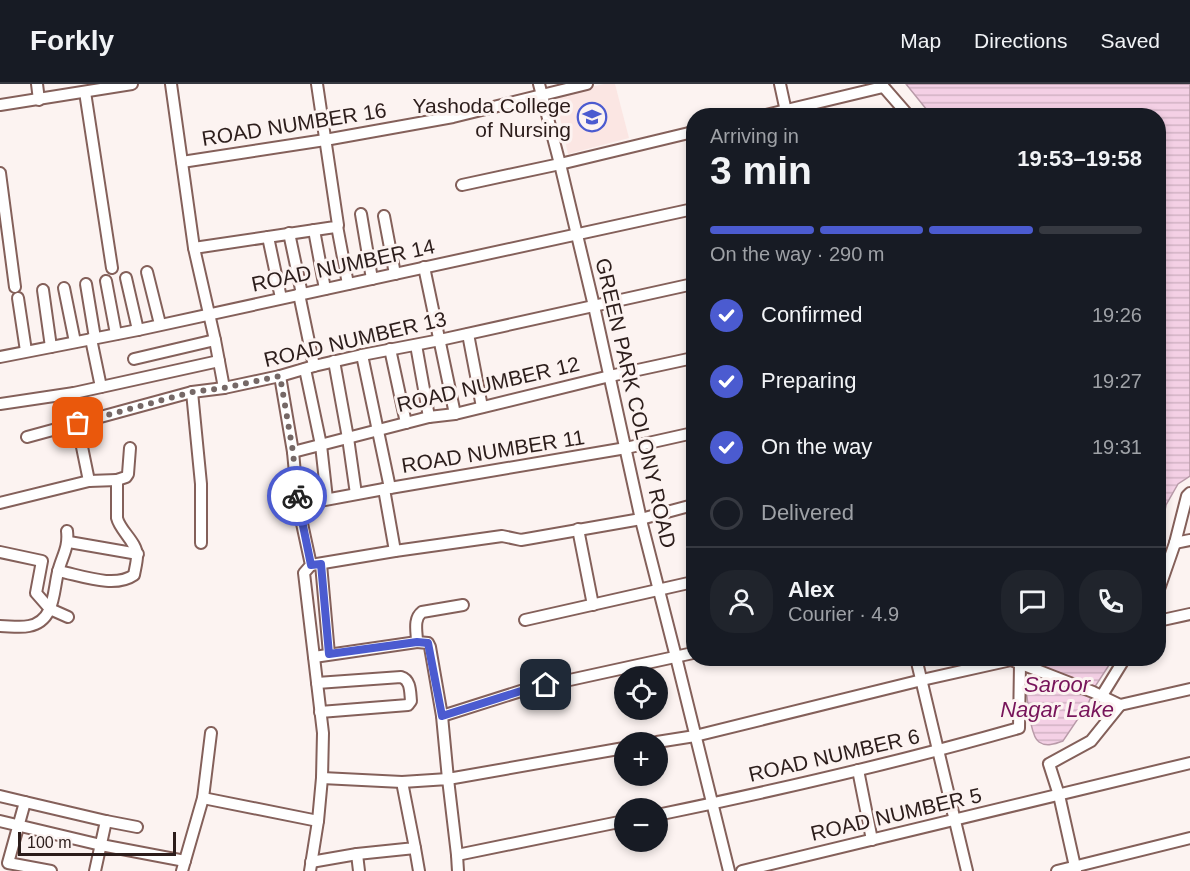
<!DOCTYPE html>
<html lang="en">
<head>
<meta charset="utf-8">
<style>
	:root { --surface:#171b24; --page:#20242c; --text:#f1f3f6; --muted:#9ea1a6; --line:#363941; --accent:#4b5bd0 }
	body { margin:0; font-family:Helvetica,sans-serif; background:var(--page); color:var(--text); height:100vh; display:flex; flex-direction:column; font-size:22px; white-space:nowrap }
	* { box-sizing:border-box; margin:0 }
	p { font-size:20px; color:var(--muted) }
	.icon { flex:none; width:33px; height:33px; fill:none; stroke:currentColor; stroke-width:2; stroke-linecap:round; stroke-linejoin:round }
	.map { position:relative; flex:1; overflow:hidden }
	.sheet { position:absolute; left:686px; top:24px; width:480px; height:558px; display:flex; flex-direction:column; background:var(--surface); border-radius:24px; box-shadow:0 3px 9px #0003 }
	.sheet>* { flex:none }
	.controls { position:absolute; left:614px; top:582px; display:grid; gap:12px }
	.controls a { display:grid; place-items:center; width:54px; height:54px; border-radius:50%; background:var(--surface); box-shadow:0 3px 9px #0003; font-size:30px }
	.scale { position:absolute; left:18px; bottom:15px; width:158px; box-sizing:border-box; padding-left:6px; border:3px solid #2c1d1b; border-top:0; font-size:16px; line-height:21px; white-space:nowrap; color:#2c1d1b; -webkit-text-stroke:4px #fcf3f1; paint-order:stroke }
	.pin { position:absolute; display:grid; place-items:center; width:51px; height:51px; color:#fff; margin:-26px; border-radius:12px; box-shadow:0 3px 9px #0006 }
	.courier { position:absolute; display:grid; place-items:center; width:60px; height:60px; margin:-30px; border:4px solid #4b5bd0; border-radius:50%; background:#fff; color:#222; box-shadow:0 2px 8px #0007 }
	.overview em { font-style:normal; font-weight:600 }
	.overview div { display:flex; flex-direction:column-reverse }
	.overview { display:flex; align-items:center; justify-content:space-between; height:102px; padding:0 24px }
	h1 { font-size:39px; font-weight:600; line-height:45px }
	.bar { display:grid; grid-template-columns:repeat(4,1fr); gap:9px 6px; align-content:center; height:72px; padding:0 24px }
	.bar i { height:8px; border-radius:4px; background:var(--line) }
	.bar .current { background:var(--accent) }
	.bar p { grid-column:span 4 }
	.line { display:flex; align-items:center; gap:15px; padding:0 24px; border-top:2px solid var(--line) }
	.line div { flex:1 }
	.round { display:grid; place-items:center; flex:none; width:63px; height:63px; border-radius:24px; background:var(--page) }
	ol { padding:0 24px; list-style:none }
	li { display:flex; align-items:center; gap:18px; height:66px }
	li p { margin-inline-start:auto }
	li .icon { padding:6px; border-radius:50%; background:var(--accent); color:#fff; stroke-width:4 }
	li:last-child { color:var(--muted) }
	li i { width:33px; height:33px; border:3px solid var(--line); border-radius:50% }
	header { display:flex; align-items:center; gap:36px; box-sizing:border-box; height:84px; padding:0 30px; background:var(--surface); border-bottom:2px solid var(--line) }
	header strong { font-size:28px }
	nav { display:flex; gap:33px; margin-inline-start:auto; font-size:21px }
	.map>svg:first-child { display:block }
</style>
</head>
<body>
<header>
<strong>Forkly</strong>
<nav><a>Map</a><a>Directions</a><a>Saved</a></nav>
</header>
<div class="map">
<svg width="1190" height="787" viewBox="0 0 1190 787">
	<defs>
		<pattern id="water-rules" width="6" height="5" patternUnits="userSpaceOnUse" patternTransform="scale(1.5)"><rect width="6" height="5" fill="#f4d0e5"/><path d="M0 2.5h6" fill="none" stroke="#d1b2c4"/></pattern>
	</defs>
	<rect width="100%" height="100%" fill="#fcf3f1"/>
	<!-- built -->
	<path fill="#fbe6e3" d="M604 0H615L629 54 568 70 555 11Z"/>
	<!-- water -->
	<g fill="url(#water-rules)" stroke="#b89aa8" stroke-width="1.5">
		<path d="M906 0H1190V392L1178 400 1166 421 1158 464V32L931 31Z"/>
		<path d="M1050 575H1113L1096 601 1088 620 1063 657C1055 660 1046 663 1039 658 1030 652 1028 617 1026 606Z"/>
	</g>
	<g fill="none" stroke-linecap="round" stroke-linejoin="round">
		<!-- minor casing -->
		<g stroke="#84605a" stroke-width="14">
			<g id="minor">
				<path d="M37 0 39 16"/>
				<path d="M171 0 194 164 215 256 224 304"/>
				<path d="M539 0 560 80 594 222 642 440 676 573 729 787"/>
				<path d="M780 0 787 32"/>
				<path d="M881 0 909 32"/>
				<path d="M85 8 112 184"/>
				<path d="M0 21 132 0"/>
				<path d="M762 32 883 3"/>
				<path d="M182 78 325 56 453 33 587 0"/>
				<path d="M0 89 15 203"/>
				<path d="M462 101 560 80 693 48"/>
				<path d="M361 130 372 195"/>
				<path d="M384 132 395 190"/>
				<path d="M337 142 348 200"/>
				<path d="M314 146 325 205"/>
				<path d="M289 149 302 210"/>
				<path d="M268 153 281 214"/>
				<path d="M194 164 335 143 338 141 317 0"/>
				<path d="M424 183 455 330"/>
				<path d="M147 188 160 240"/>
				<path d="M126 194 138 246"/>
				<path d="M106 197 116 250"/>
				<path d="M86 200 95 254"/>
				<path d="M64 204 75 258"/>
				<path d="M43 206 51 263"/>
				<path d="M299 210 314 282"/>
				<path d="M18 214 26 267"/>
				<path d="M468 250 482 323"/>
				<path d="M91 255 101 303"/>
				<path d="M416 261 429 333"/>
				<path d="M390 265 406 339"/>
				<path d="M362 271 390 404"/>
				<path d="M0 273 138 246 693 125"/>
				<path d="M134 275 215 256"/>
				<path d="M334 277 348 354 356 410"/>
				<path d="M305 285 321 361 327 415"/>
				<path d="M280 292 293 368 298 421 311 481 304 489 323 649 322 694 318 737 310 787"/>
				<path d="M192 308 201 400V459"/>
				<path d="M74 309 81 358 89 397"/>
				<path d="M0 320 74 309 219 277"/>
				<path d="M27 353 192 308 224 304 280 292 314 282 362 271 440 256 693 200"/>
				<path d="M293 368 429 333 455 330 610 292 693 274"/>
				<path d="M384 405 395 467"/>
				<path d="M0 419 89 397 117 396"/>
				<path d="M298 421 384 405 626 364 693 349"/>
				<path d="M578 445 593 521"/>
				<path d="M69 458 138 470"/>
				<path d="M1175 459 1190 456"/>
				<path d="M0 468 42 477 36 509 50 525 68 533"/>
				<path d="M321 480 329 570"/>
				<path d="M311 481 395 467 502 452 521 456 641 435 693 421"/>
				<path d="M58 487C80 491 114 505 134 491 135 485 137 478 137 472 137 458 120 447 117 434V396L126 393 128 390 130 364"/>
				<path d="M1158 508 1175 459 1187 412 1190 409"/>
				<path d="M525 536 693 498"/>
				<path d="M1158 537 1190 530"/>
				<path d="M0 542C9 542 20 544 29 542 55 537 53 508 58 488 62 472 69 464 67 447"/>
				<path d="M417 558 428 559 430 563 442 632 524 606 693 569"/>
				<path d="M314 573 417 558C417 548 413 535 422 528L463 521"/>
				<path d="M916 574 967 787"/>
				<path d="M317 599 401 593C411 596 410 608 411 617L408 621 320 628"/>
				<path d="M1101 613 1125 574"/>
				<path d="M442 632 448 695 624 664"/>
				<path d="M657 658 695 652 922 596 1011 576 1093 608 1120 621 1190 605"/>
				<path d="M858 686 872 756"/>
				<path d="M322 694 402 698 448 695 457 771 458 787"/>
				<path d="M0 712 25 718 8 779 51 787"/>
				<path d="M203 714 318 737"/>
				<path d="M25 718 106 737 95 787"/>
				<path d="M657 731C778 706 900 678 1019 644L1020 580"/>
				<path d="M0 737 101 761 185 777"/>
				<path d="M106 737 137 743"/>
				<path d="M415 764 419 787"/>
				<path d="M357 770 359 787"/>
				<path d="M457 771 624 737"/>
				<path d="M311 778 357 770 415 764 402 698"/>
				<path d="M182 787 203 714 211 649"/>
				<path d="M742 787 1190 679"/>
				<path d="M1057 787 1190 754"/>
				<path d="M1076 787 1059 711 1049 680 1091 657 1120 621"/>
			</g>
		</g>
		<!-- minor -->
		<use href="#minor" stroke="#fff" stroke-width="10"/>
	</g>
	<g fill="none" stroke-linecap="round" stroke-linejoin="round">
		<!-- done -->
		<path stroke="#756866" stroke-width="6" stroke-dasharray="0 10.8" d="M78 339 192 308 224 304 280 292 293 368 297 412"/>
		<!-- route -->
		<path stroke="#4b5bd0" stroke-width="8" d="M297 412 311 481 321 480 329 570 417 558 428 559 442 632 524 606 546 601"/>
	</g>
	<!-- icons -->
	<defs>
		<g id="university-ring" transform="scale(1.5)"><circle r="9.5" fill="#fcf3f1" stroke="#4b5bd0" stroke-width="1.5"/><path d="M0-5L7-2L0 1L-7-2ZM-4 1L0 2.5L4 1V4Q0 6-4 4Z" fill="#4b5bd0"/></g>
	</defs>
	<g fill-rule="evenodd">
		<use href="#university-ring" x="592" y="33"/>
	</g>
	<g text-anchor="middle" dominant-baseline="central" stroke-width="6" stroke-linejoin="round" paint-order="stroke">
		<!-- poi labels -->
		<g font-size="21" fill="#2c1d1b" stroke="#fcf3f1" text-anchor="end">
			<text x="571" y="21">Yashoda College<tspan x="571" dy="24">of Nursing</tspan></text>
		</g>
		<!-- street labels -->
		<g font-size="21" fill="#2c1d1b" stroke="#fcf3f1">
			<text transform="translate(294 40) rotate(-9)">ROAD NUMBER 16</text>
			<text transform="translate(343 181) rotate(-12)">ROAD NUMBER 14</text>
			<text transform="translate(355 255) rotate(-13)">ROAD NUMBER 13</text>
			<text transform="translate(488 300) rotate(-13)">ROAD NUMBER 12</text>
			<text transform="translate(636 319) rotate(77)">GREEN PARK COLONY ROAD</text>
			<text transform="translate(493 367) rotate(-9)">ROAD NUMBER 11</text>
			<text transform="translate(834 671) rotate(-13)">ROAD NUMBER 6</text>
			<text transform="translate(896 730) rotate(-13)">ROAD NUMBER 5</text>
		</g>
		<!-- water labels -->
		<g font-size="22" font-style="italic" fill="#77145a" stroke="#fcf3f1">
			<text x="1057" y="600">Saroor<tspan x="1057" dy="25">Nagar Lake</tspan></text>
		</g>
	</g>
</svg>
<div class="controls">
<a><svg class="icon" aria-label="locate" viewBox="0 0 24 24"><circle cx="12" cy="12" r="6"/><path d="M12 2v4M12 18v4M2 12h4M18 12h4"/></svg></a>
<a>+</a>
<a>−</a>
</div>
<div class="scale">100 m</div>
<div class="pin" style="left:78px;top:339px;background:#ea580c"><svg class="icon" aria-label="bag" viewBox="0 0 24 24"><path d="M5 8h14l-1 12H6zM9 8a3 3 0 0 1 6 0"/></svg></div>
<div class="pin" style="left:546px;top:601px;background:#1f2937"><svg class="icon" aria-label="home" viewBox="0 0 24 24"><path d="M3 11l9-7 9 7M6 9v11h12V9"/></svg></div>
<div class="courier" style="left:297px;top:412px"><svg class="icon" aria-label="bike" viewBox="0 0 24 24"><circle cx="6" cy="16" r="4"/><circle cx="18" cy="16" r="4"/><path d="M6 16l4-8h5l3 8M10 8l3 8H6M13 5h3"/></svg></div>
<section class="sheet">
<div class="overview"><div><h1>3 min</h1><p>Arriving in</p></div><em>19:53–19:58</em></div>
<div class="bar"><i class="current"></i><i class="current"></i><i class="current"></i><i></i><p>On the way · 290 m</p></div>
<ol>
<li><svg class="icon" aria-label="check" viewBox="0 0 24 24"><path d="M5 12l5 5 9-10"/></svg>Confirmed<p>19:26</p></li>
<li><svg class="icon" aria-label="check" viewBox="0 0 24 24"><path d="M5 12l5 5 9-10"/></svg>Preparing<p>19:27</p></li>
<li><svg class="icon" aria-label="check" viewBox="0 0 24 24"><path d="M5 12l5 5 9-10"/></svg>On the way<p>19:31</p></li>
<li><i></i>Delivered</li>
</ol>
<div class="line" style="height:108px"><a class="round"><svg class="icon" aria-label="person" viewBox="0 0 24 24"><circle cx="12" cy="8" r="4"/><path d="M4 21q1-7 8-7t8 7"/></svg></a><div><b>Alex</b><p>Courier · 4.9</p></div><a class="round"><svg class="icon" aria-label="chat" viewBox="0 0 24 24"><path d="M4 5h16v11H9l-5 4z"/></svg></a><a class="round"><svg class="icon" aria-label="phone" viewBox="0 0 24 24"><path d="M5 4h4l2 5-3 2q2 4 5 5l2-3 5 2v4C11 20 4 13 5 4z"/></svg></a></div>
</section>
</div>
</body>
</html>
